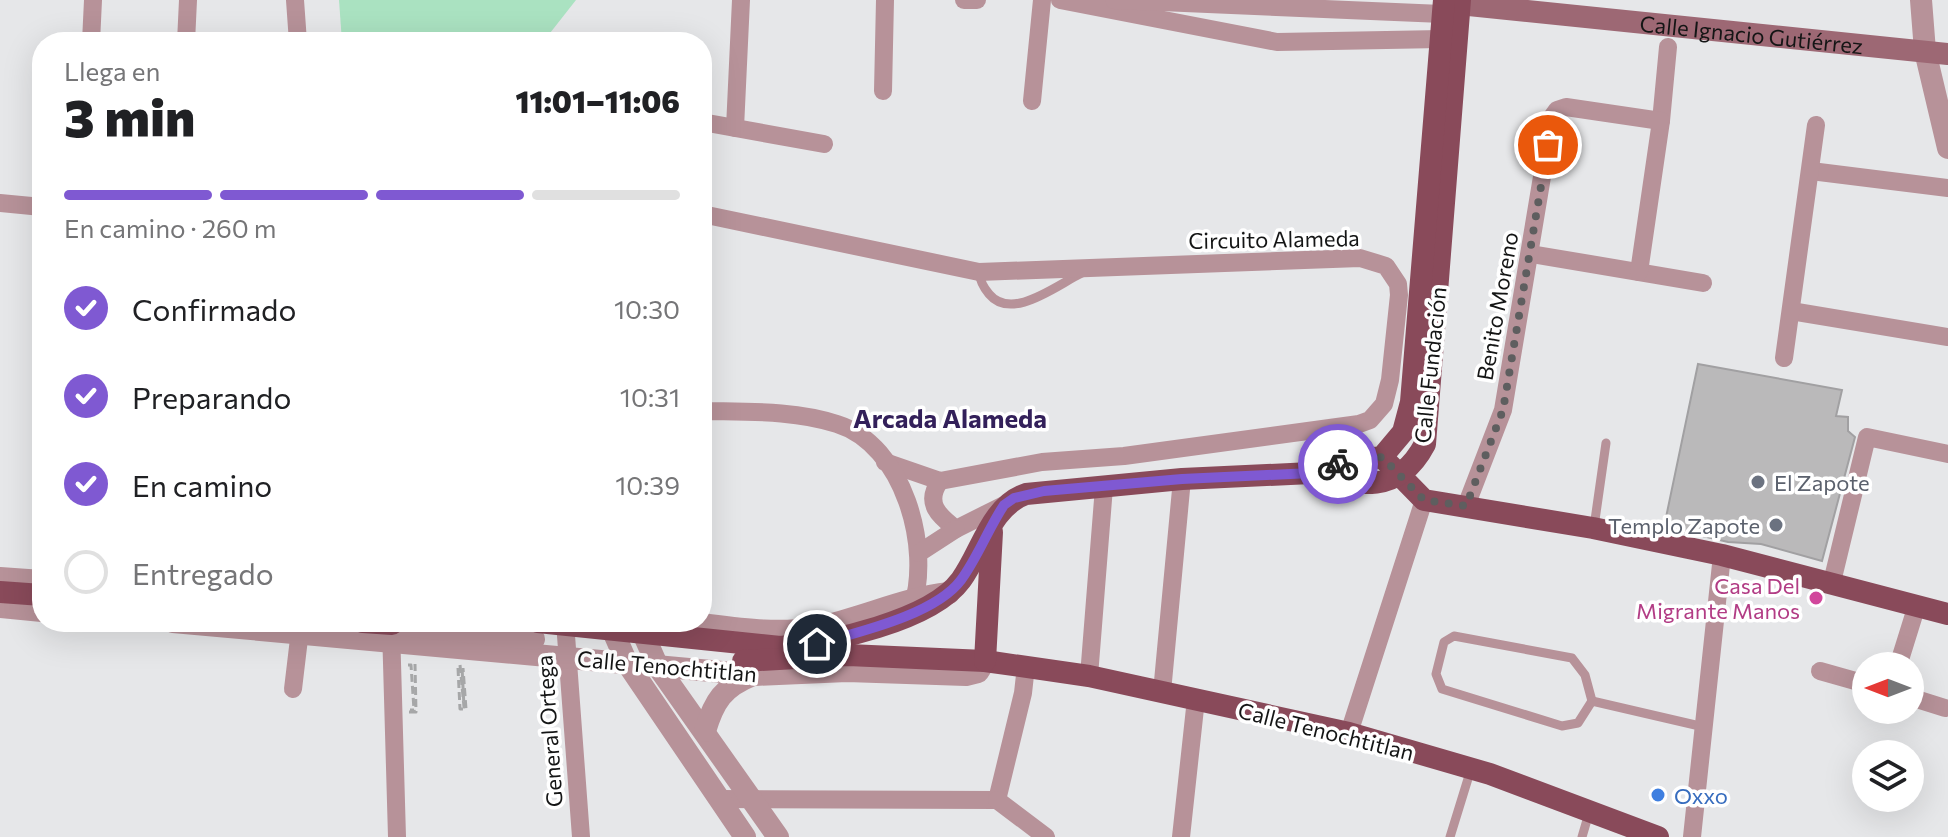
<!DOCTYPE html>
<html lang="es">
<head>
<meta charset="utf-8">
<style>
	:root { --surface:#fff; --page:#f2f2f2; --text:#202124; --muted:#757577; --line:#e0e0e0; --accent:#7f59d2 }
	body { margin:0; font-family:Commissioner,sans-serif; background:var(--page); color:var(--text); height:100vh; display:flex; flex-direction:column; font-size:30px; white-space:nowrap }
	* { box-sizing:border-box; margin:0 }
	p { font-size:26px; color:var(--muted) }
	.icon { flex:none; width:44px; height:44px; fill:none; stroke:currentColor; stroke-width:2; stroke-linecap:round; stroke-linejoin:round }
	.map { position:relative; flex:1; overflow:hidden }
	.drawer { position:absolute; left:32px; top:32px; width:680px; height:600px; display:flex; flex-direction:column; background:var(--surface); border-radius:32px; box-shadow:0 8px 32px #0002 }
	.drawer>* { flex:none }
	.needle { width:52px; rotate:270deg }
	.fabs { position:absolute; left:1852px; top:652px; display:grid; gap:16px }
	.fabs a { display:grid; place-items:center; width:72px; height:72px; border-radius:50%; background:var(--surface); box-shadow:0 8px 32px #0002; font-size:40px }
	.pin { position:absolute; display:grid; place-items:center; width:68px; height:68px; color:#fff; margin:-34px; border:4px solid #fff; border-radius:50%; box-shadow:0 2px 8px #0007 }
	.courier { position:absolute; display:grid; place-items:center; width:80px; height:80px; margin:-40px; border:6px solid #7f59d2; border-radius:50%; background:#fff; color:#222; box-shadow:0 2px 10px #0007 }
	.headline em { font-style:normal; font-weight:800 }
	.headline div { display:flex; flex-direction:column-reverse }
	.headline { display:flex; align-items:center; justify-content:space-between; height:136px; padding:0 32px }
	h1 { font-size:52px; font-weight:800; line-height:60px }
	.bar { display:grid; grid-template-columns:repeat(4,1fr); gap:12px 8px; align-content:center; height:96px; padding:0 32px }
	.bar i { height:10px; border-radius:6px; background:var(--line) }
	.bar .on { background:var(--accent) }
	.bar p { grid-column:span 4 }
	ol { padding:0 32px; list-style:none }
	li { display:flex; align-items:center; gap:24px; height:88px }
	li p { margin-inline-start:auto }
	li .icon { padding:8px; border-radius:50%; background:var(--accent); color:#fff; stroke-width:4 }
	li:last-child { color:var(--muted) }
	li i { width:44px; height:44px; border:4px solid var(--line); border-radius:50% }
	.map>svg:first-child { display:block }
</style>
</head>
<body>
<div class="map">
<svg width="1948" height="837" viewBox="0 0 1948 837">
	<rect width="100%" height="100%" fill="#e6e7e9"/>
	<!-- green -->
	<path fill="#aae2c1" d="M339 0H576L543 42H342Z"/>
	<!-- building -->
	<path fill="#bab9ba" stroke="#a1a0a2" stroke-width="2" d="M1698 364 1842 390 1836 416 1848 417V431L1855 437 1822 561 1761 544 1728 542 1664 527Z"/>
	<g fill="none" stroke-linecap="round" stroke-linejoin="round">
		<!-- path -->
		<g stroke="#a6a7a8" stroke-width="3" stroke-dasharray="8 4" stroke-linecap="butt">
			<path d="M408 665H411L414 710H410"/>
			<path d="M460 665 464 707 462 667"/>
			<path d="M458 668 460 709H466L463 668"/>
			<path d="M409 712H416L415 664"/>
		</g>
		<!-- service -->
		<g stroke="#b79299" stroke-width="9">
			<path d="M979 272C980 281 983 287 989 294 1012 322 1058 284 1082 273"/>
			<path d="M1594 527 1606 443"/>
			<path d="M1454 636 1572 658 1585 675 1592 701 1578 723 1562 726 1442 689 1436 674 1444 642Z"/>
			<path d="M1592 701 1704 727"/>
			<path d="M1450 837 1471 769"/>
			<path d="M1582 837 1589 813"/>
		</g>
		<!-- minor -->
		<g stroke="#b79299" stroke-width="18">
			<path d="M295 0 298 42"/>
			<path d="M964 0H977"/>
			<path d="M1060 0 1277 42 1441 39"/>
			<path d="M1114 0 1442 14"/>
			<path d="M91 42 93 0"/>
			<path d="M186 42 188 0"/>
			<path d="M883 91 885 0"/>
			<path d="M1032 101 1042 0"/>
			<path d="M702 122 824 144"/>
			<path d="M735 128 741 0"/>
			<path d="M1811 171 1948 188"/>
			<path d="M0 203 42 207"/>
			<path d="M702 214 979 272 1360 258 1386 266 1398 284 1399 295 1390 380 1384 404 1370 420 1359 424 1124 456 1042 462 940 481 885 462"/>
			<path d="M1531 254 1703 283"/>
			<path d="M1639 272 1661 121 1668 47"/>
			<path d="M1791 311 1948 337"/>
			<path d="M1784 358 1816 125"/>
			<path d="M702 411C746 412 795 410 837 424 904 445 932 548 912 608"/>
			<path d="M940 481C924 503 939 516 956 529L1004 505"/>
			<path d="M1466 506 1503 410 1552 117 1557 110 1566 107 1661 121"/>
			<path d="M919 553 956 529"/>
			<path d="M1832 582 1867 437 1948 454"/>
			<path d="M565 622 581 837"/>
			<path d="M391 628 397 837"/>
			<path d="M1898 666 1917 605"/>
			<path d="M1820 671 1866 684"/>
			<path d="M1089 676 1104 487"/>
			<path d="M293 689 301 622"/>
			<path d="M1162 692 1182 479"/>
			<path d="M1910 697 1945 708"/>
			<path d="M1349 733 1424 500"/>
			<path d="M719 799 997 800"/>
			<path d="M997 800 1023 693 1026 666"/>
			<path d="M997 800 1046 837"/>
			<path d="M1181 837 1196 699"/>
			<path d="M1692 837 1722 555"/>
		</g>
		<!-- tertiary -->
		<g stroke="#b79299" stroke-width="22">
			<path d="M1921 0 1925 51 1948 148"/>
			<path d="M0 578 42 581"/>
			<path d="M0 607 42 611"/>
			<path d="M173 622 755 675 847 671 966 675 978 672 985 661"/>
			<path d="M609 622 627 663 745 837"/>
			<path d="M638 622 658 667 778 837"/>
			<path d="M684 622C729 627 774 636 819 627 863 618 903 598 949 593"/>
			<path d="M392 624 534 639"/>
			<path d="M705 731C714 701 723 687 753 675"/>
		</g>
		<!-- secondary -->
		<path stroke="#9d6874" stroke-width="22" id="s1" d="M1459 4 1948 54"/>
		<!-- primary -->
		<g stroke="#894a5a" stroke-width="22">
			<path d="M1382 457 1424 500 1593 528 1722 555 1948 614"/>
			<path d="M1311 473C1360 486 1398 495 1425 444L1460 0"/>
			<path d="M0 592 42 595"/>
			<path d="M363 622 392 624"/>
			<path d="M538 622 780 647C828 643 931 621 961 580 982 551 990 507 1026 494L1182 479 1311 473 1345 462 1382 457 1403 432 1411 402 1444 0"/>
			<path d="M743 661 848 655 985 661 1089 676 1349 733 1490 774 1658 837"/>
			<path d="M985 661 992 532"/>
		</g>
	</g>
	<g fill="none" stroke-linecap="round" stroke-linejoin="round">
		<!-- done -->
		<path stroke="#5e5e5f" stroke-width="8" stroke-dasharray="0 14.4" d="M1338 464 1382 457 1424 500 1466 506 1503 410 1548 145"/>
		<!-- route -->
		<path stroke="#7f59d2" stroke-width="10" d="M817 644C858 632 935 615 961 580 978 557 988 529 1004 505L1014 498 1044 491 1182 479 1311 473 1338 464"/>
	</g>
	<!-- markers -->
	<g fill="#6b7280" stroke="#fff" stroke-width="3">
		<circle cx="1758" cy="482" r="8"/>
		<circle cx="1776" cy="525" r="8"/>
	</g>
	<circle fill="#d1479c" stroke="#fff" stroke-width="3" cx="1816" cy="598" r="8"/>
	<circle fill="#3f7fe0" stroke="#fff" stroke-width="3" cx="1658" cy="795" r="8"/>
	<g text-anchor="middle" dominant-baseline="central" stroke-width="7" stroke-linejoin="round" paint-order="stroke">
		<!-- street labels -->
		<g font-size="22" fill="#141515" stroke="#fff">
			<text stroke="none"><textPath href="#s1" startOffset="294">Calle Ignacio Gutiérrez</textPath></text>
			<text transform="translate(1274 239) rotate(-1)">Circuito Alameda</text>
			<text transform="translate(1497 306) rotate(-80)">Benito Moreno</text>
			<text transform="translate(1430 365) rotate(-84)">Calle Fundación</text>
			<text transform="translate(667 666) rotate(5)">Calle Tenochtitlan</text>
			<text transform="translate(549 731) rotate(-94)">General Ortega</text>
			<text transform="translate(1326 731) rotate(14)">Calle Tenochtitlan</text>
		</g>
		<!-- worship labels -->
		<g font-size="22" fill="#5b616d" stroke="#fff" text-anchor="start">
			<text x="1774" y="482">El Zapote</text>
			<text x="1760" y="525" text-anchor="end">Templo Zapote</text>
		</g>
		<!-- hotel labels -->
		<g font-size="22" fill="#b23c85" stroke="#fff" text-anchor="end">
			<text x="1800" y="585">Casa Del<tspan x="1800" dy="25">Migrante Manos</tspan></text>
		</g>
		<!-- shop labels -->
		<g font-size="22" fill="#366cbe" stroke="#fff" text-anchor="start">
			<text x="1674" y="795">Oxxo</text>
		</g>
		<!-- quarter labels -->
		<g font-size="26" font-weight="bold" fill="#33205a" stroke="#fff">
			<text x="950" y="417">Arcada Alameda</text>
		</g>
	</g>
</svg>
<div class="fabs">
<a><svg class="needle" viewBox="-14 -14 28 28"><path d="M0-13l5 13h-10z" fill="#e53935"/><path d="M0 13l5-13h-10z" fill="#757577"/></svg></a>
<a><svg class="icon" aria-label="layers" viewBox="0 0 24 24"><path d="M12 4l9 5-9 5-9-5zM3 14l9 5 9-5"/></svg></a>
</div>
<div class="pin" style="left:1548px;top:145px;background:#ea580c"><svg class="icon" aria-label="bag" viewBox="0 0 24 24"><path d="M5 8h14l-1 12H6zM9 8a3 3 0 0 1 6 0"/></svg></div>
<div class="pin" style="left:817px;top:644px;background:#1f2937"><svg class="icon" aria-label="home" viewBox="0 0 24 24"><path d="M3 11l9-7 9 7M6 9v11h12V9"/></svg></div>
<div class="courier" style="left:1338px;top:464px"><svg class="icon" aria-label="bike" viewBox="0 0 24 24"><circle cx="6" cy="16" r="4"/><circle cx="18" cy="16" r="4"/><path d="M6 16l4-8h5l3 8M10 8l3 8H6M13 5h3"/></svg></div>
<section class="drawer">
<div class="headline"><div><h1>3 min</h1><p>Llega en</p></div><em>11:01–11:06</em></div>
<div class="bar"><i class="on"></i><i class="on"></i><i class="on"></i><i></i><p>En camino · 260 m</p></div>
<ol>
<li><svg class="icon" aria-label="check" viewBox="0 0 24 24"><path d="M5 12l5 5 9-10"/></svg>Confirmado<p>10:30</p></li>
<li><svg class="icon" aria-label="check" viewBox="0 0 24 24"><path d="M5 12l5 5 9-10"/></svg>Preparando<p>10:31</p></li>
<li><svg class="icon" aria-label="check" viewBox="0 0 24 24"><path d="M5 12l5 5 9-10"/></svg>En camino<p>10:39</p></li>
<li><i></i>Entregado</li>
</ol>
</section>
</div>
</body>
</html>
